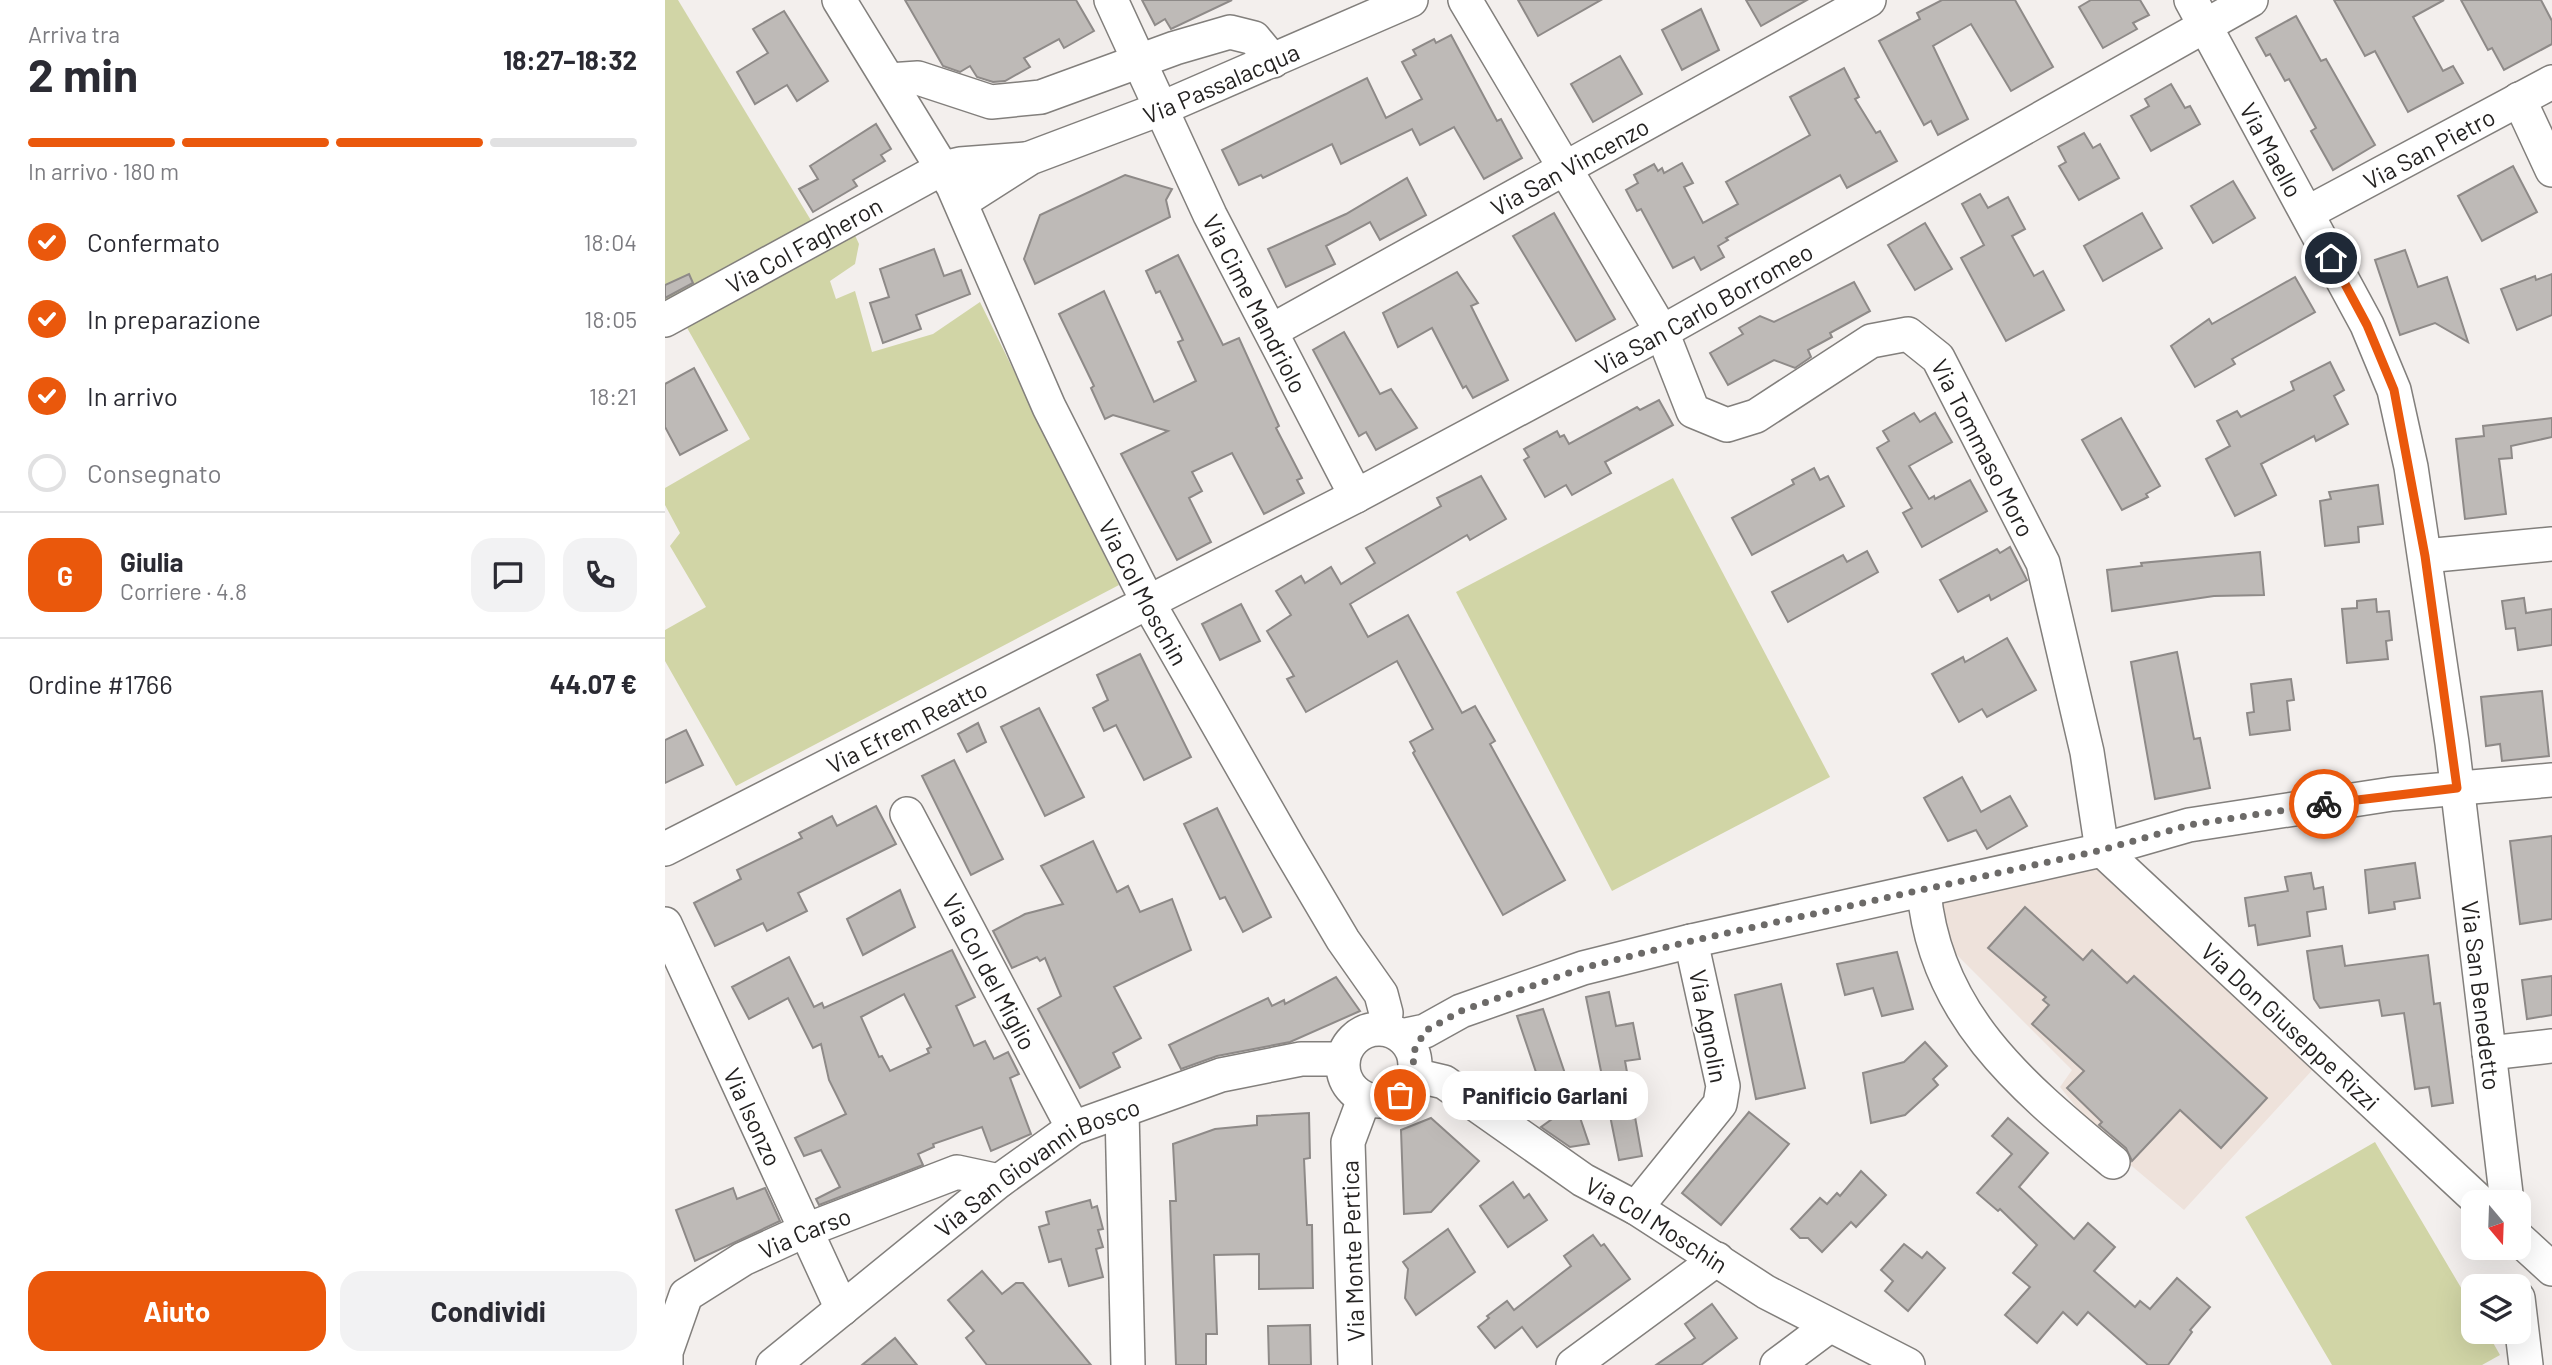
<!DOCTYPE html>
<html lang="it">
<head>
<meta charset="utf-8">
<style>
	:root { --surface:#fff; --page:#f2f2f3; --text:#2b2b33; --muted:#7c7c81; --line:#e1e1e2; --accent:#ea580c }
	body { margin:0; font-family:Barlow,sans-serif; background:var(--page); color:var(--text); height:100vh; display:flex; flex-direction:column; font-size:26px; white-space:nowrap }
	* { box-sizing:border-box; margin:0 }
	p { font-size:23px; color:var(--muted) }
	.icon { flex:none; width:38px; height:38px; fill:none; stroke:currentColor; stroke-width:2; stroke-linecap:round; stroke-linejoin:round }
	.map { position:relative; flex:1; overflow:hidden }
	.side { display:flex; flex-direction:column; background:var(--surface); width:665px }
	.side>* { flex:none }
	.needle { width:46px; rotate:161deg }
	.controls { position:absolute; left:1796px; top:1190px; display:grid; gap:14px }
	.controls a { display:grid; place-items:center; width:70px; height:70px; border-radius:14px; background:var(--surface); box-shadow:0 7px 28px #0002; font-size:35px }
	.pin { position:absolute; display:grid; place-items:center; width:60px; height:60px; color:#fff; margin:-30px; border:4px solid #fff; border-radius:50%; box-shadow:0 2px 7px #0007 }
	.courier { position:absolute; display:grid; place-items:center; width:70px; height:70px; margin:-35px; border:5px solid #ea580c; border-radius:50%; background:#fff; color:#222; box-shadow:0 2px 9px #0007 }
	.bubble { position:absolute; height:49px; border-radius:21px; background:var(--surface); box-shadow:0 7px 28px #0002; font-size:23px; font-weight:700; line-height:49px; text-align:center }
	.summary em { font-style:normal; font-weight:700 }
	.summary div { display:flex; flex-direction:column-reverse }
	.summary { display:flex; align-items:center; justify-content:space-between; height:119px; padding:0 28px }
	h1 { font-size:46px; font-weight:700; line-height:52px }
	.bar { display:grid; grid-template-columns:repeat(4,1fr); gap:10px 7px; align-content:center; height:84px; padding:0 28px }
	.bar i { height:9px; border-radius:5px; background:var(--line) }
	.bar .current { background:var(--accent) }
	.bar p { grid-column:span 4 }
	.line { display:flex; align-items:center; gap:18px; padding:0 28px; border-top:2px solid var(--line) }
	.line div { flex:1 }
	.round { display:grid; place-items:center; flex:none; width:74px; height:74px; border-radius:21px; background:var(--page) }
	ol { padding:0 28px; list-style:none }
	li { display:flex; align-items:center; gap:21px; height:77px }
	li p { margin-inline-start:auto }
	li .icon { padding:7px; border-radius:50%; background:var(--accent); color:#fff; stroke-width:4 }
	li:last-child { color:var(--muted) }
	li i { width:38px; height:38px; border:4px solid var(--line); border-radius:50% }
	.cta { display:flex; gap:14px; margin-top:auto; padding:14px 28px }
	.cta a { flex:1; height:80px; border-radius:21px; background:var(--accent); color:#fff; font-size:28px; font-weight:700; line-height:80px; text-align:center }
	.cta a+a { background:var(--page); color:var(--text) }
	main { display:flex; flex:1; min-height:0 }
	.map>svg:first-child { display:block }
</style>
</head>
<body>
<main>
<section class="side">
<div class="summary"><div><h1>2 min</h1><p>Arriva tra</p></div><em>18:27–18:32</em></div>
<div class="bar"><i class="current"></i><i class="current"></i><i class="current"></i><i></i><p>In arrivo · 180 m</p></div>
<ol>
<li><svg class="icon" aria-label="check" viewBox="0 0 24 24"><path d="M5 12l5 5 9-10"/></svg>Confermato<p>18:04</p></li>
<li><svg class="icon" aria-label="check" viewBox="0 0 24 24"><path d="M5 12l5 5 9-10"/></svg>In preparazione<p>18:05</p></li>
<li><svg class="icon" aria-label="check" viewBox="0 0 24 24"><path d="M5 12l5 5 9-10"/></svg>In arrivo<p>18:21</p></li>
<li><i></i>Consegnato</li>
</ol>
<div class="line" style="height:126px"><b class="round" style="background:var(--accent);color:#fff">G</b><div><b>Giulia</b><p>Corriere · 4.8</p></div><a class="round"><svg class="icon" aria-label="chat" viewBox="0 0 24 24"><path d="M4 5h16v11H9l-5 4z"/></svg></a><a class="round"><svg class="icon" aria-label="phone" viewBox="0 0 24 24"><path d="M5 4h4l2 5-3 2q2 4 5 5l2-3 5 2v4C11 20 4 13 5 4z"/></svg></a></div>
<div class="line" style="height:91px"><div>Ordine #1766</div><b>44.07 €</b></div>
<div class="cta"><a>Aiuto</a><a>Condividi</a></div>
</section>
<div class="map">
<svg width="1887" height="1365" viewBox="0 0 1887 1365">
	<rect width="100%" height="100%" fill="#f3efed"/>
	<!-- built -->
	<path fill="#eee2db" d="M1431 864 1651 1066 1519 1210 1443 1146 1395 1087 1407 1070 1285 948 1275 898Z"/>
	<!-- green -->
	<g fill="#d1d5a6">
		<path d="M0 0H13L153 232 0 308Z"/>
		<path d="M188 231 194 244 190 264 165 281 171 299 190 291 207 352 268 334 315 302 454 585 71 786 0 661V630L41 607 5 546 15 533 0 505V488L85 439 21 326Z"/>
		<path d="M1008 478 1165 777 947 891 791 592Z"/>
		<path d="M1710 1142 1808 1308V1332H1822L1835 1355 1817 1365H1667L1580 1217Z"/>
	</g>
	<!-- building -->
	<g fill="#bebab7" stroke="#8e8a88" stroke-width="2" fill-rule="evenodd">
		<path d="M240 0H411L429 31 399 48 394 39 359 58 365 67 340 81 328 82 312 77 305 66 295 72 278 66Z"/>
		<path d="M477 0H567L506 29 500 19 490 25Z"/>
		<path d="M853 0H936L873 36Z"/>
		<path d="M1081 0H1142L1096 26Z"/>
		<path d="M1277 0H1350L1388 67 1346 91 1306 24 1268 46 1303 119 1273 135 1266 121 1259 125 1214 41 1255 19 1252 13Z"/>
		<path d="M1426 0H1475L1484 15 1468 23 1472 29 1438 48 1414 7Z"/>
		<path d="M1669 0H1779L1748 17 1778 71 1788 66 1798 83 1743 112 1710 51 1700 56Z"/>
		<path d="M1796 0H1876L1887 21V44L1839 70 1827 48 1823 50Z"/>
		<path d="M1036 9 1054 50 1017 70 997 30Z"/>
		<path d="M119 11 163 81 132 101 122 85 90 104 72 72 103 53 88 29Z"/>
		<path d="M1631 16 1656 61 1661 59 1710 145 1668 170 1646 131 1651 128 1624 79 1620 81 1605 54 1601 56 1591 38Z"/>
		<path d="M786 35 832 121 836 119 857 158 819 179 789 127 755 145 747 129 676 164 667 144 598 178 596 175 574 185 557 150 702 78 721 118 757 99 737 62 751 55 748 50 769 39 771 43Z"/>
		<path d="M955 56 977 94 928 122 906 84Z"/>
		<path d="M1179 68 1194 97 1190 99 1211 133 1215 131 1232 161 1182 188 1175 175 1061 238 1063 240 1053 246 1059 257 1036 270 1029 257 1008 268 976 209 972 211 961 190 973 183 969 175 989 164 993 171 997 168 999 173 1017 163 1028 183 1019 187 1038 223 1073 204 1061 182 1145 135 1125 97Z"/>
		<path d="M1506 84 1520 108 1525 106 1535 124 1486 151 1466 116 1484 106 1480 99Z"/>
		<path d="M211 124 226 149 216 155 220 161 188 180 192 186 148 212 134 189 153 179 145 166Z"/>
		<path d="M1419 133 1428 148 1435 144 1454 178 1414 200 1394 166 1401 162 1393 147Z"/>
		<path d="M1848 166 1872 212 1817 241 1793 196Z"/>
		<path d="M460 175 507 189 501 200 505 217 370 284 359 259 375 215Z"/>
		<path d="M742 178 761 215 715 240 705 222 661 246 670 264 621 287 603 249 681 214Z"/>
		<path d="M1568 181 1590 218 1548 243 1526 206Z"/>
		<path d="M1315 194 1323 208 1343 197 1360 229 1347 236 1369 276 1378 271 1399 310 1341 341 1296 258 1319 245 1297 204Z"/>
		<path d="M889 213 950 319 911 341 848 236Z"/>
		<path d="M1477 213 1497 248 1438 281 1419 246Z"/>
		<path d="M1260 223 1287 269 1250 290 1223 245Z"/>
		<path d="M269 249 279 276 296 270 305 294 251 315 256 329 218 343 205 303 224 297 215 269Z"/>
		<path d="M1740 250 1753 287 1782 277 1803 342 1770 323 1735 335 1710 260Z"/>
		<path d="M513 255 558 345 574 338 614 426 611 428 637 478 632 480 639 493 599 514 567 453 527 472 537 491 524 498 546 542 512 560 456 454 503 431 448 415 440 419 426 388 429 386 394 314 439 291 489 402 531 381 513 342 518 340 495 291 491 293 481 271Z"/>
		<path d="M792 272 813 303 806 306 843 380 808 398 801 386 798 388 767 328 733 347 718 313Z"/>
		<path d="M24 274 28 283 0 298V285Z"/>
		<path d="M1887 274V315L1852 330 1836 289 1870 276 1871 280Z"/>
		<path d="M1630 277 1650 312 1567 359 1570 364 1530 387 1506 346 1544 319 1547 324Z"/>
		<path d="M1189 282 1205 311 1165 333 1167 337 1143 350 1146 357 1130 368 1109 360 1063 385 1045 353 1078 334 1074 328 1095 316 1109 322Z"/>
		<path d="M679 332 715 394 726 389 752 428 711 450 701 432 694 436 648 350Z"/>
		<path d="M1665 362 1679 390 1669 396 1683 424 1651 441 1649 436 1596 464 1611 495 1570 516 1541 459 1565 446 1552 421 1572 411 1576 417 1629 390 1626 382Z"/>
		<path d="M29 368 62 430 15 455 0 427V384Z"/>
		<path d="M994 400 1008 425 940 462 946 473 907 495 901 485 880 497 859 460 864 457 859 449 892 431 895 437 899 435 904 444 972 407 975 410Z"/>
		<path d="M1249 413 1255 422 1270 413 1287 442 1244 466 1264 499 1269 496 1270 499 1305 480 1322 511 1257 547 1238 513 1247 508 1212 448 1224 441 1218 431Z"/>
		<path d="M1456 418 1495 486 1481 494 1483 497 1457 510 1417 440Z"/>
		<path d="M1887 418V437L1846 446 1847 458 1834 459 1841 514 1800 519 1791 439 1819 436 1818 426Z"/>
		<path d="M1149 468 1155 480 1163 476 1179 506 1087 555 1067 518 1129 484 1127 480Z"/>
		<path d="M816 476 841 519 805 540 802 535 685 604 703 637 743 615 797 713 810 706 830 741 825 744 900 880 838 915 748 753 750 751 745 742 768 729 732 661 641 712 622 679 629 676 602 631 626 615 611 591 636 576 640 583 666 567 676 584 710 563 701 548 776 506 772 498Z"/>
		<path d="M1713 485 1718 524 1693 527 1694 542 1660 546 1655 501 1666 499 1664 492Z"/>
		<path d="M1345 547 1362 580 1326 600 1324 595 1293 612 1275 580 1332 549 1335 553Z"/>
		<path d="M1202 551 1213 572 1123 622 1107 592 1178 555 1182 562Z"/>
		<path d="M1595 552 1599 595 1549 596 1447 611 1442 570 1477 566 1476 563Z"/>
		<path d="M1859 598 1861 613 1887 609V645L1853 650 1850 628 1841 629 1837 601Z"/>
		<path d="M1711 599 1712 612 1724 611 1727 640 1721 641 1723 659 1682 663 1677 609 1692 608V601Z"/>
		<path d="M576 604 595 641 555 660 537 624Z"/>
		<path d="M1342 638 1371 690 1322 717 1317 709 1294 722 1267 674 1298 657 1300 662Z"/>
		<path d="M1512 652 1529 739 1535 738 1545 788 1490 799 1466 662Z"/>
		<path d="M475 654 526 757 479 780 451 725 439 731 428 708 443 700 432 675Z"/>
		<path d="M1626 679 1629 700 1622 701 1625 730 1585 735 1582 713 1589 712 1586 684Z"/>
		<path d="M1877 691 1884 756 1837 761 1835 744 1821 746 1816 697Z"/>
		<path d="M374 708 419 797 380 816 336 727Z"/>
		<path d="M313 723 321 742 302 752 293 734Z"/>
		<path d="M21 730 38 765 0 783V740Z"/>
		<path d="M289 760 338 859 306 875 257 776Z"/>
		<path d="M1297 777 1316 812 1345 796 1362 826 1322 849 1311 830 1283 841 1259 798Z"/>
		<path d="M211 806 231 844 133 893 142 911 102 931 98 923 50 946 29 903 76 879 72 870 137 838 134 833 167 816 172 826Z"/>
		<path d="M552 808 606 917 578 932 560 897 555 899 519 824Z"/>
		<path d="M1887 836V919L1855 924 1845 841Z"/>
		<path d="M428 841 452 892 463 886 475 912 507 899 526 950 449 987 476 1038 448 1053 455 1067 415 1088 373 1009 396 996 380 958 375 961 372 957 347 968 328 931 360 914 398 904 376 866Z"/>
		<path d="M1750 863 1755 898 1729 902 1730 909 1704 913 1700 870Z"/>
		<path d="M1646 873 1649 889 1658 887 1661 909 1642 912 1645 936 1593 945 1590 925 1584 926 1580 898 1623 891 1620 877Z"/>
		<path d="M235 890 250 927 198 955 182 919Z"/>
		<path d="M1360 907 1418 960 1427 950 1462 983 1469 976 1602 1098 1556 1148 1515 1110 1467 1161 1461 1148 1434 1125 1437 1122 1402 1088 1419 1071 1367 1024 1384 1005 1378 1000 1381 997 1323 948Z"/>
		<path d="M1677 946 1680 966 1763 955 1769 1004 1775 1003 1788 1103 1767 1106 1764 1087 1750 1089 1739 1013 1717 1016 1714 1000 1655 1008 1649 999 1642 951Z"/>
		<path d="M287 950 310 997 291 1006 309 1046 320 1041 329 1059 343 1052 354 1074 345 1078 366 1134 326 1151 317 1127 268 1144 269 1147 253 1154 258 1165 154 1205 151 1199 175 1187 156 1150 139 1156 130 1138 181 1114 164 1080 156 1044 148 1048 123 998 84 1019 67 987 124 957 149 1007 157 1003 159 1008ZM239 994 266 1047 262 1049 264 1053 225 1071 217 1056 214 1057 196 1017Z"/>
		<path d="M1232 952 1248 1009 1217 1016 1208 988 1180 995 1172 964Z"/>
		<path d="M1887 976V1015L1862 1019 1857 980Z"/>
		<path d="M671 977 695 1011 625 1042 552 1056 516 1069 504 1045 603 998 607 1006 619 1000 620 1004Z"/>
		<path d="M1116 984 1140 1088 1091 1099 1070 995Z"/>
		<path d="M944 992 951 1026 968 1023 975 1059 960 1061 977 1156 954 1160 921 997Z"/>
		<path d="M878 1009 924 1144 905 1147 876 1127 887 1119 879 1083 875 1084 852 1016Z"/>
		<path d="M1260 1042 1282 1066 1268 1079 1273 1085 1240 1115 1206 1123 1198 1073 1239 1062Z"/>
		<path d="M1084 1112 1124 1144 1056 1225 1017 1193Z"/>
		<path d="M644 1113 645 1158 639 1159 642 1225H647L648 1288 594 1289V1254L549 1255 552 1334H541V1365H511L505 1201H511L508 1144 550 1129 592 1125V1116Z"/>
		<path d="M766 1118 814 1161 766 1212 739 1214 736 1130Z"/>
		<path d="M1343 1118 1383 1153 1354 1187 1409 1239 1423 1223 1450 1247 1429 1271 1470 1307 1475 1301 1485 1309 1512 1278 1545 1307 1525 1330 1527 1332 1503 1365H1483L1423 1312 1412 1325 1398 1312 1372 1343 1340 1315 1365 1287 1348 1273 1372 1245 1335 1209 1333 1211 1312 1193 1347 1154 1327 1136Z"/>
		<path d="M1196 1171 1221 1195 1191 1227 1186 1222 1157 1252 1143 1238H1135L1126 1229 1155 1198 1162 1204 1172 1193 1175 1196Z"/>
		<path d="M848 1182 859 1198 864 1194 882 1220 843 1247 815 1206Z"/>
		<path d="M68 1188 72 1199 100 1188 115 1221 30 1261 11 1210Z"/>
		<path d="M425 1200 427 1208 432 1206 438 1229 433 1230 438 1247 431 1249 438 1277 404 1286 396 1259 384 1262 374 1227 384 1224 381 1212Z"/>
		<path d="M783 1229 810 1272 751 1315 740 1298 743 1269 738 1262Z"/>
		<path d="M928 1235 936 1246 939 1244 965 1279 872 1347 857 1327 830 1348 813 1327 824 1318 822 1316 842 1301 849 1310 906 1266 899 1256Z"/>
		<path d="M1239 1244 1257 1258 1262 1252 1280 1268 1243 1311 1220 1291 1228 1281 1216 1270Z"/>
		<path d="M317 1271 337 1294 351 1283H358L426 1365H322L301 1338 309 1331 283 1300Z"/>
		<path d="M1047 1304 1072 1338 1036 1365H991L1030 1338 1020 1324Z"/>
		<path d="M645 1325 646 1365H604L603 1326Z"/>
		<path d="M230 1338 252 1365H197Z"/>
	</g>
	<g fill="none" stroke-linecap="round" stroke-linejoin="round">
		<!-- minor casing -->
		<g stroke="#827f7c" stroke-width="36">
			<g id="minor">
				<path id="s1" d="M174 0 288 186 384 407 484 604 623 847 678 940 716 994 721 1013 719 1029"/>
				<path id="s2" d="M446 0 545 215 691 496"/>
				<path id="s3" d="M800 0 997 332 1028 411 1062 425 1091 416 1206 341 1243 334 1273 358 1378 563 1422 752 1437 850 1815 1202"/>
				<path id="s4" d="M1526 0 1702 325 1729 390 1746 467 1787 743 1842 1202"/>
				<path d="M224 80 253 78 326 102 376 97 510 48 565 32 589 38 608 61"/>
				<path d="M1854 99 1887 170"/>
				<path id="s5" d="M296 202 365 158 495 109 746 0"/>
				<path id="s6" d="M1642 213 1887 82"/>
				<path id="s7" d="M0 320 278 168 295 164 360 159"/>
				<path id="s8" d="M606 331 1204 0"/>
				<path d="M1760 556 1887 544"/>
				<path id="s9" d="M242 814 408 1128"/>
				<path id="s10" d="M0 849 691 496 997 332 1586 0"/>
				<path d="M1259 891C1270 1016 1358 1087 1448 1162"/>
				<path id="s11" d="M0 924 177 1309"/>
				<circle cx="714" cy="1065" r="36"/>
				<path d="M736 1036 760 1031 796 1011 918 968 1026 941 1437 850 1524 825 1727 794 1887 780"/>
				<path d="M1824 1053 1887 1046"/>
				<path id="s12" d="M749 1075 779 1082 918 1180 971 1208 1101 1292 1243 1365"/>
				<path d="M457 1111 463 1365"/>
				<path d="M971 1208 1055 1104 1058 1086 1026 941"/>
				<path d="M1853 1238 1887 1269"/>
				<path d="M1853 1298 1861 1365"/>
				<path id="s13" d="M1 1365V1352L21 1295 78 1259 139 1231 292 1172 334 1181"/>
				<path id="s14" d="M108 1365 334 1181 408 1128 556 1075 636 1059H678"/>
				<path d="M690 1365 683 1142 699 1099"/>
				<path d="M908 1365 1052 1259"/>
				<path d="M1112 1365 1164 1326"/>
			</g>
		</g>
		<!-- minor -->
		<use href="#minor" stroke="#fff" stroke-width="33"/>
	</g>
	<g fill="none" stroke-linecap="round" stroke-linejoin="round">
		<!-- done -->
		<path stroke="#6c6a68" stroke-width="7" stroke-dasharray="0 12.6" d="M735 1095 749 1075 748 1053 760 1031 796 1011 918 968 1026 941 1437 850 1524 825 1659 804"/>
		<!-- route -->
		<path stroke="#ea580c" stroke-width="9" d="M1659 804 1792 788 1760 556 1729 390 1702 325 1666 258"/>
	</g>
	<g text-anchor="middle" dominant-baseline="central" stroke-width="5" stroke-linejoin="round" paint-order="stroke">
		<!-- street labels -->
		<g font-size="24" fill="#242221" stroke="#fff">
			<text stroke="none"><textPath href="#s5" startOffset="287">Via Passalacqua</textPath></text>
			<text stroke="none"><textPath href="#s6" startOffset="138">Via San Pietro</textPath></text>
			<text stroke="none"><textPath href="#s4" startOffset="170">Via Maello</textPath></text>
			<text stroke="none"><textPath href="#s8" startOffset="341">Via San Vincenzo</textPath></text>
			<text stroke="none"><textPath href="#s7" startOffset="158">Via Col Fagheron</textPath></text>
			<text stroke="none"><textPath href="#s2" startOffset="336">Via Cime Mandriolo</textPath></text>
			<text stroke="none"><textPath href="#s10" startOffset="1171">Via San Carlo Borromeo</textPath></text>
			<text stroke="none"><textPath href="#s3" startOffset="852">Via Tommaso Moro</textPath></text>
			<text stroke="none"><textPath href="#s1" startOffset="667">Via Col Moschin</textPath></text>
			<text stroke="none"><textPath href="#s10" startOffset="271">Via Efrem Reatto</textPath></text>
			<text stroke="none"><textPath href="#s9" startOffset="178">Via Col del Miglio</textPath></text>
			<text stroke="none"><textPath href="#s4" startOffset="1052">Via San Benedetto</textPath></text>
			<text transform="translate(1044 1026) rotate(79)">Via Agnolin</text>
			<text stroke="none"><textPath href="#s3" startOffset="1533">Via Don Giuseppe Rizzi</textPath></text>
			<text stroke="none"><textPath href="#s11" startOffset="212">Via Isonzo</textPath></text>
			<text stroke="none"><textPath href="#s14" startOffset="332">Via San Giovanni Bosco</textPath></text>
			<text stroke="none"><textPath href="#s12" startOffset="287">Via Col Moschin</textPath></text>
			<text stroke="none"><textPath href="#s13" startOffset="208">Via Carso</textPath></text>
			<text transform="translate(687 1251) rotate(-92)">Via Monte Pertica</text>
		</g>
	</g>
</svg>
<div class="controls">
<a><svg class="needle" viewBox="-14 -14 28 28"><path d="M0-13l5 13h-10z" fill="#e53935"/><path d="M0 13l5-13h-10z" fill="#7c7c81"/></svg></a>
<a><svg class="icon" aria-label="layers" viewBox="0 0 24 24"><path d="M12 4l9 5-9 5-9-5zM3 14l9 5 9-5"/></svg></a>
</div>
<div class="pin" style="left:735px;top:1095px;background:#ea580c"><svg class="icon" aria-label="bag" viewBox="0 0 24 24"><path d="M5 8h14l-1 12H6zM9 8a3 3 0 0 1 6 0"/></svg></div>
<div class="pin" style="left:1666px;top:258px;background:#1f2937"><svg class="icon" aria-label="home" viewBox="0 0 24 24"><path d="M3 11l9-7 9 7M6 9v11h12V9"/></svg></div>
<div class="courier" style="left:1659px;top:804px"><svg class="icon" aria-label="bike" viewBox="0 0 24 24"><circle cx="6" cy="16" r="4"/><circle cx="18" cy="16" r="4"/><path d="M6 16l4-8h5l3 8M10 8l3 8H6M13 5h3"/></svg></div>
<div class="bubble" style="left:777px;top:1071px;width:206px">Panificio Garlani</div>
</div>
</main>
</body>
</html>
